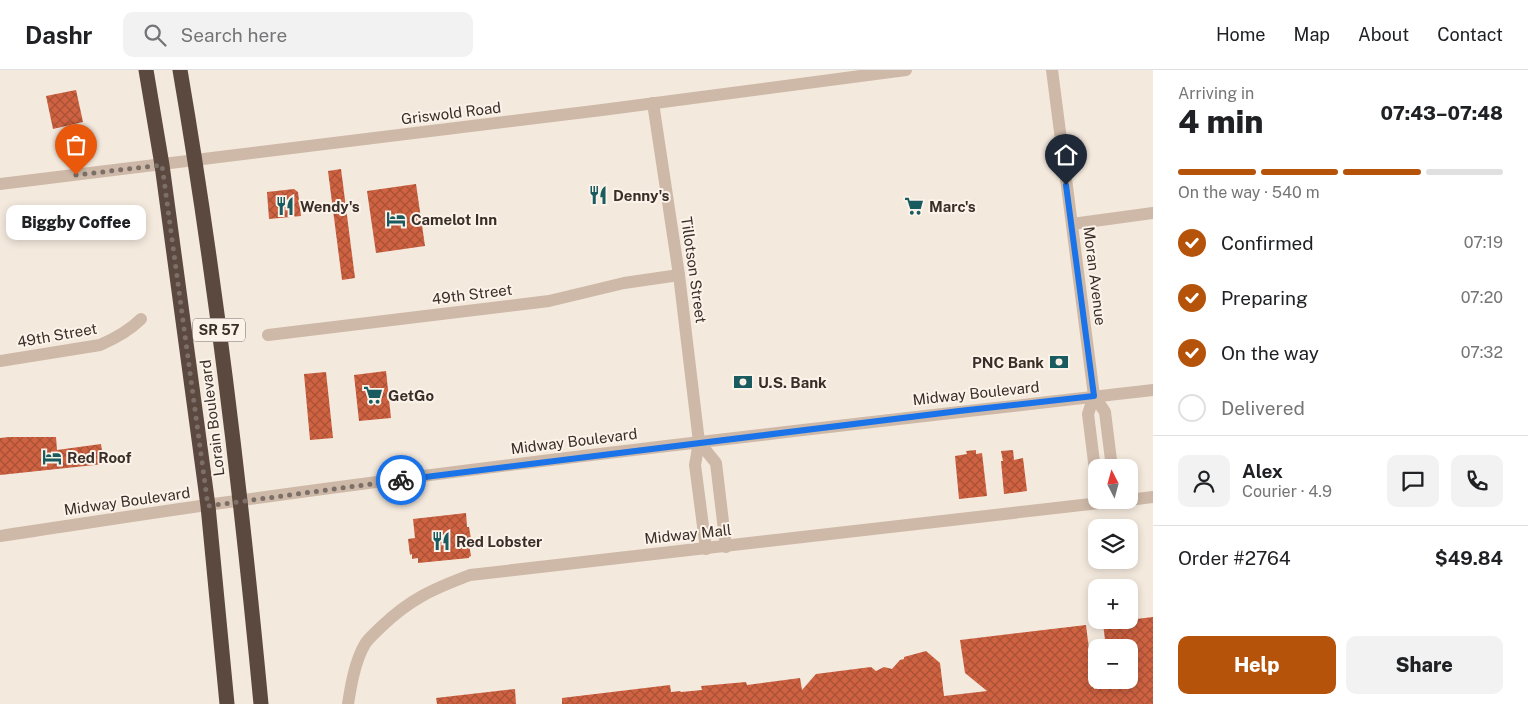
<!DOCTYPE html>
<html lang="en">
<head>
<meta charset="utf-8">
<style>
	:root { --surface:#fff; --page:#f2f2f2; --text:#202124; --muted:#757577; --line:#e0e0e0; --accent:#b45309 }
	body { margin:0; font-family:"Public Sans",sans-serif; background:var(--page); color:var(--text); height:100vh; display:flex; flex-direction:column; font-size:19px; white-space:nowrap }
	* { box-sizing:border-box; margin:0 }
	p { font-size:16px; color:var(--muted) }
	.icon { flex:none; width:28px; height:28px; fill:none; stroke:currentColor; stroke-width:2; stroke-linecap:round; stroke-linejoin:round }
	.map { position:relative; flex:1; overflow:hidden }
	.side { display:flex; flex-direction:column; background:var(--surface); width:375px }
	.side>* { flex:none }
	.needle { width:32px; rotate:354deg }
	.controls { position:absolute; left:1088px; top:389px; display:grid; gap:10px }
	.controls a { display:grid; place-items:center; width:50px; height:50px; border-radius:10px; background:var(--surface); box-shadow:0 2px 8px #0003; font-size:25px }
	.pin { position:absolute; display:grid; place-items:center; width:42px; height:42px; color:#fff; margin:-51px -21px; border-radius:50% 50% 50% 0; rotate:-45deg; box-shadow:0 0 5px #0007 }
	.pin .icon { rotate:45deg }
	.courier { position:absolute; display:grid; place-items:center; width:50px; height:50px; margin:-25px; border:4px solid #1a73e8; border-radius:50%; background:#fff; color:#222; box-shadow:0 1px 6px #0007 }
	.bubble { position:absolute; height:35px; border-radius:10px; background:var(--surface); box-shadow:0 2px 8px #0003; font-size:16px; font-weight:800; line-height:35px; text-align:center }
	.headline em { font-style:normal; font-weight:800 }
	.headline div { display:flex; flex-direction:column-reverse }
	.headline { display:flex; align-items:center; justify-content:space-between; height:85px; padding:0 25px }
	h1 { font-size:32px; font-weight:800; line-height:38px }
	.bar { display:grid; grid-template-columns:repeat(4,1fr); gap:8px 5px; align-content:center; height:60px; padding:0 25px }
	.bar i { height:6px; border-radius:4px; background:var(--line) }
	.bar .on { background:var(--accent) }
	.bar p { grid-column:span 4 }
	.line { display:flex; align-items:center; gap:12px; padding:0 25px; border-top:1px solid var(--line) }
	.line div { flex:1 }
	.round { display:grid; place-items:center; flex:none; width:52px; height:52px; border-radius:10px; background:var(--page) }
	ol { padding:0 25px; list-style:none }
	li { display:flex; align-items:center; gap:15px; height:55px }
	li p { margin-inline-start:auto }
	li .icon { padding:5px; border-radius:50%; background:var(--accent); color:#fff; stroke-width:4 }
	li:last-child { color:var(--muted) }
	li i { width:28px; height:28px; border:2px solid var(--line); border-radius:50% }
	.action { display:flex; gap:10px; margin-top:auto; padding:10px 25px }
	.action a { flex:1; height:58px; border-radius:10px; background:var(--accent); color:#fff; font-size:20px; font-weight:800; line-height:58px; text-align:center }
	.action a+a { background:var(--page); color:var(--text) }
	header { display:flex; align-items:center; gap:30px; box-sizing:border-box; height:70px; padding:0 25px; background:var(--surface); border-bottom:1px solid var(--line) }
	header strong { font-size:24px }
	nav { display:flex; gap:28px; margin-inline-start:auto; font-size:18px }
	.search { width:350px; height:45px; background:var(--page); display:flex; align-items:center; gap:12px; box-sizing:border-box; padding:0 18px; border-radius:10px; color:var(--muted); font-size:19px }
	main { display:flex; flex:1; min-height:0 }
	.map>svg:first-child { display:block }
</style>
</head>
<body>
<header>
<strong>Dashr</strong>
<div class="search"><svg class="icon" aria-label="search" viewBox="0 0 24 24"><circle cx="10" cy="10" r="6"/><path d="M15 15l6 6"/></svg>Search here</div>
<nav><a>Home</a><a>Map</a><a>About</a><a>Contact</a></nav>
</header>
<main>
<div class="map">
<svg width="1153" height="634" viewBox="0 0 1153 634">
	<defs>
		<pattern id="building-cross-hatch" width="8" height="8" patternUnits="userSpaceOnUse" patternTransform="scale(1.25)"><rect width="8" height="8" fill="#cf6241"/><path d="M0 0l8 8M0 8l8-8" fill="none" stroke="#a95136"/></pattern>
	</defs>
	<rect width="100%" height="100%" fill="#f4e9dd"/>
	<!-- building -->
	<g fill="url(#building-cross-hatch)">
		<path d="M76 20 83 52 53 59 46 26Z"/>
		<path d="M341 99 355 208 342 210 328 101Z"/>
		<path d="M416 114 425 176 376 183 367 121Z"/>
		<path d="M294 119 298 122 301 146 269 149 267 122Z"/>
		<path d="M386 301 391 348 359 351 354 305Z"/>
		<path d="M326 302 333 368 310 370 304 304Z"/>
		<path d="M9 367H56L57 380 101 374 104 394 0 405V368Z"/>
		<path d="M976 380V384L982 383 987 426 959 429 955 386 967 384 966 381Z"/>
		<path d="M1013 380 1014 390 1023 388 1027 421 1004 424 1001 391H1003L1001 381Z"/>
		<path d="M466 443 467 457H469L471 469H468L471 486 469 487V488L418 493V488L412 489V484L410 485 408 469 415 468 413 449Z"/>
		<path d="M1153 547V634H562V628L670 615 671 622 680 621 681 622 702 620 701 616 746 612 747 615 800 608 802 620 816 604 871 597 876 601 884 597 892 599 900 590 904 589V587L926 581 940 593 944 626 987 621 965 603 960 570 1086 555 1094 619 1111 617 1110 610H1129V578H1106L1103 553Z"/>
		<path d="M515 619 516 634H437L436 628Z"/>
	</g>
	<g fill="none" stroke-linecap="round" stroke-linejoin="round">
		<!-- minor -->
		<g stroke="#ceb9a8" stroke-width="12">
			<path d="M1052 0 1094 326 1088 344 1096 408"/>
			<path d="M653 33 679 205 699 372 695 395 706 479"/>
			<path d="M0 114 602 40 906 0"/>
			<path d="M1072 154 1153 143"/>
			<path d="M268 265 549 231 624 213 679 205"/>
			<path d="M0 291 100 275C116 268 129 261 141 249"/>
			<path d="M1094 326 1105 342 1112 398"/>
			<path d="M699 372 716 393 726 477"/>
			<path d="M1129 430 1153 427"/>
			<path d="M0 466C81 454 162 441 243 430 545 388 849 355 1153 320"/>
			<path d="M348 634C351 615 355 591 365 574 369 568 375 563 381 557 410 529 433 519 470 505L1126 430"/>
		</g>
		<!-- highway -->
		<g stroke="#5b483f" stroke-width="15">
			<path d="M146 0 162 95 208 436 227 634"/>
			<path d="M180 0C216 210 241 422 261 634"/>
		</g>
	</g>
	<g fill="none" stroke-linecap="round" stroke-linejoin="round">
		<!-- done -->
		<path stroke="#7b6f67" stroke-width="5" stroke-dasharray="0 9" d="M76 105 162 95 208 436 401 410"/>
		<!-- route -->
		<path stroke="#1a73e8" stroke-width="6" d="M401 410 959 341 1094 326 1066 115"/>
	</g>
	<!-- icons -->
	<defs>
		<g id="restaurant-bare" transform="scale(1.5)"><path d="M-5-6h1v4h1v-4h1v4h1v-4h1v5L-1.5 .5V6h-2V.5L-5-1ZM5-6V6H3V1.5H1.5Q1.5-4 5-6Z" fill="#1a5b5f" stroke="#fbf3ea" stroke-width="2.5" paint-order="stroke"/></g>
		<g id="supermarket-bare" transform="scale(1.5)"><path d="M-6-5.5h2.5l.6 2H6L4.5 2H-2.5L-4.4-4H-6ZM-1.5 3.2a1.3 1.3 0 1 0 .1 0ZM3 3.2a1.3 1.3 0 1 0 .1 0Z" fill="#1a5b5f" stroke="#fbf3ea" stroke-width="2.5" paint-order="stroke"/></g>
		<g id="hotel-bare" transform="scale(1.5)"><path d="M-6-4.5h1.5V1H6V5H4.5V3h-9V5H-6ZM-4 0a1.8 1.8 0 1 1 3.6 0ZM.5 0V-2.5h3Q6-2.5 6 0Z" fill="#1a5b5f" stroke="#fbf3ea" stroke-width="2.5" paint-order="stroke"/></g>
		<g id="bank-bare" transform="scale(1.5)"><path d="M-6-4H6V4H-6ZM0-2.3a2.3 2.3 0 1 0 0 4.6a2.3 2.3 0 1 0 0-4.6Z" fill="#1a5b5f" stroke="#fbf3ea" stroke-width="2.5" paint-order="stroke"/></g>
	</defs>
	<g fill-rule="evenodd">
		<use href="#restaurant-bare" x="598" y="125"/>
		<use href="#restaurant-bare" x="285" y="136"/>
		<use href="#supermarket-bare" x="914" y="136"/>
		<use href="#hotel-bare" x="396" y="149"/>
		<use href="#bank-bare" x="1059" y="292"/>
		<use href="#bank-bare" x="743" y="312"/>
		<use href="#supermarket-bare" x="373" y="325"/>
		<use href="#hotel-bare" x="52" y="387"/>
		<use href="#restaurant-bare" x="441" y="471"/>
	</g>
	<g text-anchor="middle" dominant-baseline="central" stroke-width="4" stroke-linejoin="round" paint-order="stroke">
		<!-- shield labels -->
		<rect fill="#fbf3ea" stroke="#746962" stroke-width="1" x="193" y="248.5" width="52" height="23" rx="4"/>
		<g font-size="14" font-weight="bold" fill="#3a2e28">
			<text x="219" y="260">SR 57</text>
		</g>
		<!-- street labels -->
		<g font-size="15" fill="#3a2e28" stroke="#fbf3ea">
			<text transform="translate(451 43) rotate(-7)">Griswold Road</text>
			<text transform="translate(694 200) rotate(82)">Tillotson Street</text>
			<text transform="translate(1095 206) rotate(83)">Moran Avenue</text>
			<text transform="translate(472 224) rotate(-7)">49th Street</text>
			<text transform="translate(57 265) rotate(-10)">49th Street</text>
			<text transform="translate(976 323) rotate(-6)">Midway Boulevard</text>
			<text transform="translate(212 348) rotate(-97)">Lorain Boulevard</text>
			<text transform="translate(574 371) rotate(-7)">Midway Boulevard</text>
			<text transform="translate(127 431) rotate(-8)">Midway Boulevard</text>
			<text transform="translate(688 464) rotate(-6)">Midway Mall</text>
		</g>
		<!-- poi labels -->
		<g font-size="15" font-weight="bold" fill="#3a2e28" stroke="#fbf3ea" text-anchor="start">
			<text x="613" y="125">Denny's</text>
			<text x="300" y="136">Wendy's</text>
			<text x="929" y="136">Marc's</text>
			<text x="411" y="149">Camelot Inn</text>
			<text x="1044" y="292" text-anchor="end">PNC Bank</text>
			<text x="758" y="312">U.S. Bank</text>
			<text x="388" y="325">GetGo</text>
			<text x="67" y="387">Red Roof</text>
			<text x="456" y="471">Red Lobster</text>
		</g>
	</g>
</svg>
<div class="controls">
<a><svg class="needle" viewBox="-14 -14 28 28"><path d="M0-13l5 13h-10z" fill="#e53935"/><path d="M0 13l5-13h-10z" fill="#757577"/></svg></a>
<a><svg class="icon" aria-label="layers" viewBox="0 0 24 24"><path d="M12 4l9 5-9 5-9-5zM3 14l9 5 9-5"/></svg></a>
<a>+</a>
<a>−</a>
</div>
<div class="pin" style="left:76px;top:105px;background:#ea580c"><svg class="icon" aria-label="bag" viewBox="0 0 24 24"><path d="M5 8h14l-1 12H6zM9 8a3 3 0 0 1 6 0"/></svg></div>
<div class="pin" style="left:1066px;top:115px;background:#1f2937"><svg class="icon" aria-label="home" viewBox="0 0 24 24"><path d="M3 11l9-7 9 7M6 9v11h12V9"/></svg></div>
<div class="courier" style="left:401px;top:410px"><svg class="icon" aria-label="bike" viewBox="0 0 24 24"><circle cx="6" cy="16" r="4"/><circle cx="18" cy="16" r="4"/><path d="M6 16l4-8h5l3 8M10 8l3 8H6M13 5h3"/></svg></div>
<div class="bubble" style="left:6px;top:135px;width:140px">Biggby Coffee</div>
</div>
<section class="side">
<div class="headline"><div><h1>4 min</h1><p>Arriving in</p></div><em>07:43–07:48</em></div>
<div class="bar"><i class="on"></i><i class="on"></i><i class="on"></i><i></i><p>On the way · 540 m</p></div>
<ol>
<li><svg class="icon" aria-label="check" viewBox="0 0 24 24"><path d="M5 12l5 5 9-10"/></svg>Confirmed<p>07:19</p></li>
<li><svg class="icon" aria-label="check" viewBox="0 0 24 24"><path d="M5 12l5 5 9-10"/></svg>Preparing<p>07:20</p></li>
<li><svg class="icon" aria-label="check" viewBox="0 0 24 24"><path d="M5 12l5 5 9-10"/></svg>On the way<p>07:32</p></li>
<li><i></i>Delivered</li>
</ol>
<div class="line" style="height:90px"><a class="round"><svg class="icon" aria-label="person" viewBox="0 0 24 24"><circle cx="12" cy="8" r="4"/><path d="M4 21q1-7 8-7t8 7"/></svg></a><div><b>Alex</b><p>Courier · 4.9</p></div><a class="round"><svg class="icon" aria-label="chat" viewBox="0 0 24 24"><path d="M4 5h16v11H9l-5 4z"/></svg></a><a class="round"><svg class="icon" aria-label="phone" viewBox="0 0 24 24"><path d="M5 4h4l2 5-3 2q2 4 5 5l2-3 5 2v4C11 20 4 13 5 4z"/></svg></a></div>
<div class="line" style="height:65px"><div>Order #2764</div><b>$49.84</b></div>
<div class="action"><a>Help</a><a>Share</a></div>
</section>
</main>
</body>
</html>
